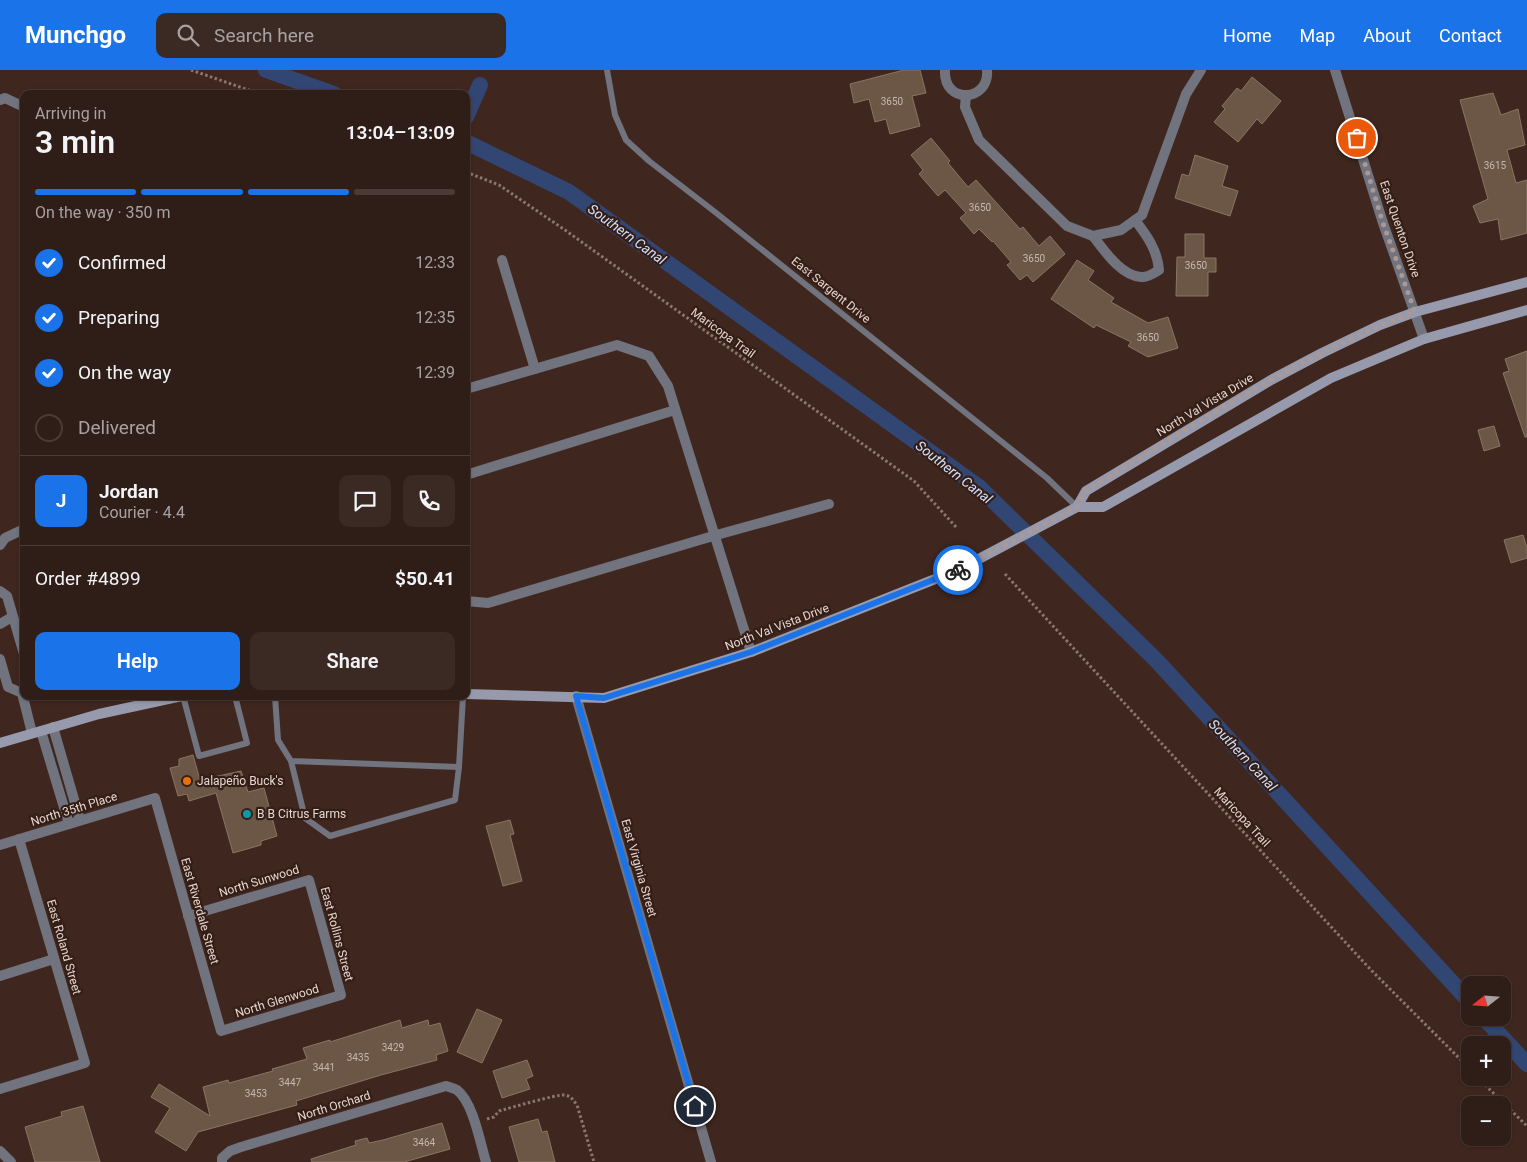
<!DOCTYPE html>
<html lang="en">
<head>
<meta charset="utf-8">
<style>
	:root { --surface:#2f1d17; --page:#3b2a24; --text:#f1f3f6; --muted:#a7a2a1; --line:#4a3b36; --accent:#1a73e8 }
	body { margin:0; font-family:Roboto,sans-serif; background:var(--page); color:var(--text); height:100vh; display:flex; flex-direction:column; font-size:19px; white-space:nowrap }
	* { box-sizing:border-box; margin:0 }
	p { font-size:16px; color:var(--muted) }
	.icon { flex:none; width:28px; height:28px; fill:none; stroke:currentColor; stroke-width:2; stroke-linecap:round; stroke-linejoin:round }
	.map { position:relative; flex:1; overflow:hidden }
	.side { position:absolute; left:20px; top:20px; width:450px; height:610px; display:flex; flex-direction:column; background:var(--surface); border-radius:10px; box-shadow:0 1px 4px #0004,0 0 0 1px var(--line) }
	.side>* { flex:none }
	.needle { width:32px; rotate:253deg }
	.fabs { position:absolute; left:1461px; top:906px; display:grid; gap:10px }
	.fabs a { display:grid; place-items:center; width:50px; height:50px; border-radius:10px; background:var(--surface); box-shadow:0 1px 4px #0004,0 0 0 1px var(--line); font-size:25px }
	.pin { position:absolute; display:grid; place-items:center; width:42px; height:42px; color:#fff; margin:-21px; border:2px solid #fff; border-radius:50%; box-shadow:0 1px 5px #0007 }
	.courier { position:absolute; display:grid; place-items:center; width:50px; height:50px; margin:-25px; border:4px solid #1a73e8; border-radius:50%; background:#fff; color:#222; box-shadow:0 1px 6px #0007 }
	.headline em { font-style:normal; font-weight:600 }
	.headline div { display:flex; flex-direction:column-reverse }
	.headline { display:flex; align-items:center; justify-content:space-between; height:85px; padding:0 15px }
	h1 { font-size:32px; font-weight:600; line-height:38px }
	.bar { display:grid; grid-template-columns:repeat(4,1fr); gap:8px 5px; align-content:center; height:60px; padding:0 15px }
	.bar i { height:6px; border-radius:4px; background:var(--line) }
	.bar .current { background:var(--accent) }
	.bar p { grid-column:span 4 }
	.line { display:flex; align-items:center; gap:12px; padding:0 15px; border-top:1px solid var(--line) }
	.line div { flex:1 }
	.round { display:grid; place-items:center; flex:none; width:52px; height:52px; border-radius:10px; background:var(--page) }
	ol { padding:0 15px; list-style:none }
	li { display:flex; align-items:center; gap:15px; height:55px }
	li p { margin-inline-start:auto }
	li .icon { padding:5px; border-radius:50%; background:var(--accent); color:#fff; stroke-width:4 }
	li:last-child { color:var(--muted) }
	li i { width:28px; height:28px; border:2px solid var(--line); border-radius:50% }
	.cta { display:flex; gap:10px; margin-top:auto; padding:10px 15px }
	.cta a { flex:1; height:58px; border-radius:10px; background:var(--accent); color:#fff; font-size:20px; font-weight:600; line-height:58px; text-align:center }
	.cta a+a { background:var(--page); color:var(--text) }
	header { display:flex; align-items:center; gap:30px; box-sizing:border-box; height:70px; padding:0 25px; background:var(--accent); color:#fff }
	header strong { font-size:24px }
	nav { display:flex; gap:28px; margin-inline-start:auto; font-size:18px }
	.search { width:350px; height:45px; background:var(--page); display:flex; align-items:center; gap:12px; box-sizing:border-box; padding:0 18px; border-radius:10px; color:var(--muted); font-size:19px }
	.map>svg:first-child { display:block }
</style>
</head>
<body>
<header>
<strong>Munchgo</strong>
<div class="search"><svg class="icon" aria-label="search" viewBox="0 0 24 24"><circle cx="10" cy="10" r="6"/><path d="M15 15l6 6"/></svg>Search here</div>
<nav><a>Home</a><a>Map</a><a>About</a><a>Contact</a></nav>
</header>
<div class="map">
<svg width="1527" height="1092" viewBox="0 0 1527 1092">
	<rect width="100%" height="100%" fill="#3f271f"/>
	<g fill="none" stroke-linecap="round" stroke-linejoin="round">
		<!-- canal -->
		<g stroke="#314672" stroke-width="16">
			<path d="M266 0 334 24"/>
			<path d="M466 47 480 15"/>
			<path d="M466 72 569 122 979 417 1157 591 1470 932"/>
			<path d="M1484 948 1527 994"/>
		</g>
	</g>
	<!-- building -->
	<g fill="#6c5746" stroke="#8b7463">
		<path d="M904 0H920L926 23 912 26 920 56 890 64 886 49 875 52 869 29 854 33 850 14Z"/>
		<path d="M1252 7 1281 31 1262 54 1257 49 1238 72 1214 52 1225 39 1222 36 1237 18 1241 21Z"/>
		<path d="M1493 23 1501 45 1518 39 1525 75 1507 80 1516 113 1527 110V163L1501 170 1498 149 1480 153 1473 136 1488 129 1460 30Z"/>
		<path d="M931 68 950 91 948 93 968 117 976 110 1020 159 1023 157 1039 176 1050 166 1065 184 1033 212 1027 205 1020 210 1007 195 1011 192 993 171 992 172 979 159 974 164 960 148 966 143 945 120 938 126 919 104 923 100 911 85Z"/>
		<path d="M1195 85 1228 96 1222 116 1238 121 1230 146 1175 128 1182 104 1189 106Z"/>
		<path d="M1185 164H1204V188H1216V202H1208V226H1176L1177 187H1185Z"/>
		<path d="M1077 190 1094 201 1088 210 1114 228 1111 232 1148 253 1168 247 1178 278 1148 287 1128 276 1131 272 1096 255 1094 258 1051 229Z"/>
		<path d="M1527 281V367H1525L1503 303 1509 301 1505 289Z"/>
		<path d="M1494 356 1500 376 1484 381 1478 360Z"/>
		<path d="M1523 465 1527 478V488L1511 493 1504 470Z"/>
		<path d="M193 685 200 710 241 701 248 722 264 718 277 766 261 771V775L233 783 216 723 189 731 187 724 178 726 170 698 179 696V689Z"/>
		<path d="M510 750 514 764 510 765 522 811 503 816 486 756Z"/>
		<path d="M477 939 502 950 482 993 457 982Z"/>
		<path d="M400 950 402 958 428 950 429 956 440 953 448 981 436 985 437 990 381 1005 296 1031 297 1035 198 1062 186 1081 155 1062 170 1038 151 1027 159 1014 210 1046 203 1017 228 1010 229 1013 273 1001 272 999 307 989 303 978 330 970V972Z"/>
		<path d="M527 990 533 1006 526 1009 530 1019 502 1028 493 1001Z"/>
		<path d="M83 1036 100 1092H35L25 1057 62 1046 61 1042Z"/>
		<path d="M538 1049 542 1062 547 1061 555 1092H519L509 1057Z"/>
		<path d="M442 1053 450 1079 404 1092H312L311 1089 356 1075 355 1071 367 1068 369 1073 383 1070Z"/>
	</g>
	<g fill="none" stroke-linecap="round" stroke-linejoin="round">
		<!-- path -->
		<g stroke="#8b7770" stroke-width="3" stroke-dasharray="2.5 2.5" stroke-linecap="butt">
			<path d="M191 0 260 24"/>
			<path d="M466 102 499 115 565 160 914 411 956 457"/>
			<path d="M1005 504 1371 900 1470 999"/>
			<path d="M1478 1008 1527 1056"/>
			<path d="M487 1049 494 1047 499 1041C510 1038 557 1024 565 1025 571 1026 573 1030 577 1035L594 1092"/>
		</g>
		<!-- service -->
		<g stroke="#71737e" stroke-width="6">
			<path d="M607 0 615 45 626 70 649 91 715 142 1047 408 1077 437"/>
			<path d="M183 626 199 686 247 673 235 626"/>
			<path d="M275 626 278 670 291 691 459 697 463 626"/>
			<path d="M291 691 305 748 330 766 455 730 459 697"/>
		</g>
		<!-- minor -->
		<g stroke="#71737e" stroke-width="10">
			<path d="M945 0C943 35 990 32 987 0"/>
			<path d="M1335 0 1383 153 1424 269"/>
			<path d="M966 25 965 37 979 70 1067 156 1093 166 1121 160 1142 145 1186 24 1201 0"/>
			<path d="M0 30 5 28 24 37"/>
			<path d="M1093 166C1104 180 1121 206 1141 207 1147 208 1154 203 1159 200 1157 179 1147 166 1135 150"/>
			<path d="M502 190 535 299"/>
			<path d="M466 319 617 275 649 286 668 316 751 582"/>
			<path d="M466 405 675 340"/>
			<path d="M0 475 5 468 24 459"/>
			<path d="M0 521 7 526 24 584"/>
			<path d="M466 531 488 533 713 466 829 434"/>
			<path d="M0 554 12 547"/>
			<path d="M0 589 8 617 22 623"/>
			<path d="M24 621 22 623 32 663"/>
			<path d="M576 626 711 1092"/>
			<path d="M53 657 80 750"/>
			<path d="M41 661 69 754"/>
			<path d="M0 775 155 728 221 961 341 925 309 810 188 846"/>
			<path d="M0 906 54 889"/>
			<path d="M0 1019 85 993 19 769"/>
			<path d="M0 1081 11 1092"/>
			<path d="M222 1092V1088L230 1081 241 1077 446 1016C449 1017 454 1018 457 1020 473 1032 480 1072 486 1092"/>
		</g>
		<!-- secondary -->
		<g stroke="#979aac" stroke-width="10">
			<path d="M1077 437 1086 421 1271 310 1322 283 1380 255 1415 242 1527 212"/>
			<path d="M466 624 604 628 751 582 958 500 1077 437H1103L1331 308 1424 269 1527 240"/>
			<path d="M0 673 99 644 182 626"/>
		</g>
	</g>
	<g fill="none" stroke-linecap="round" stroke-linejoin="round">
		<!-- done -->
		<path stroke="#ac9993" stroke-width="5" stroke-dasharray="0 9" d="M958 500 1077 437 1086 421C1191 357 1300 285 1415 242L1383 153 1357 68"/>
		<!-- route -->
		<path stroke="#1a73e8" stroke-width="6" d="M695 1036 576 626 604 628 751 582 958 500"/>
	</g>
	<!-- markers -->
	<circle fill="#e8710a" stroke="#341e16" stroke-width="2" cx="187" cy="711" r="5"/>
	<circle fill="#0f9aa8" stroke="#341e16" stroke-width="2" cx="247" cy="744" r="5"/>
	<g text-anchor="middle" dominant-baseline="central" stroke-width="4.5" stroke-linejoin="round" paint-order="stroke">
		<!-- number labels -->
		<g font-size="10" fill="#c8b6ae">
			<text x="892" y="31">3650</text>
			<text x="1495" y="95">3615</text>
			<text x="980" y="137">3650</text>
			<text x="1034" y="188">3650</text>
			<text x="1196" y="195">3650</text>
			<text x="1148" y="267">3650</text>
			<text x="393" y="977">3429</text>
			<text x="358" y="987">3435</text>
			<text x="324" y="997">3441</text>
			<text x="290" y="1012">3447</text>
			<text x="256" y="1023">3453</text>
			<text x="424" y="1072">3464</text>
		</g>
		<!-- street labels -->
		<g font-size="12" fill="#e6d6d1" stroke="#341e16">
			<text transform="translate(1400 159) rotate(71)">East Quenton Drive</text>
			<text transform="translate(831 220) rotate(39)">East Sargent Drive</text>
			<text transform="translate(723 263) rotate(36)">Maricopa Trail</text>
			<text transform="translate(1205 335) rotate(-31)">North Val Vista Drive</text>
			<text transform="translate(777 557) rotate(-21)">North Val Vista Drive</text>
			<text transform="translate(74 739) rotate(-17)">North 35th Place</text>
			<text transform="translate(1242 747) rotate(47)">Maricopa Trail</text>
			<text transform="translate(639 798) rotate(74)">East Virginia Street</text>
			<text transform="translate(259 811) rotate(-17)">North Sunwood</text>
			<text transform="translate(200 841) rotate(74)">East Riverdale Street</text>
			<text transform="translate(337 864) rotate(75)">East Rollins Street</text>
			<text transform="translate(64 877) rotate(74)">East Roland Street</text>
			<text transform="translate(277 931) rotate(-17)">North Glenwood</text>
			<text transform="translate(334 1036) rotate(-17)">North Orchard</text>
		</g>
		<!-- poi labels -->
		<g font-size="12" fill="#e6d6d1" stroke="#341e16" text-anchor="start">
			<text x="197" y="711">Jalapeño Buck's</text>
			<text x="257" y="744">B B Citrus Farms</text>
		</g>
		<!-- water labels -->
		<g font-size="14" font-style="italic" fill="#d1e0fe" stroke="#341e16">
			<text transform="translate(627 164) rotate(36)">Southern Canal</text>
			<text transform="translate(954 402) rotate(38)">Southern Canal</text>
			<text transform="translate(1243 685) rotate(47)">Southern Canal</text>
		</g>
	</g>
</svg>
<div class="fabs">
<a><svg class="needle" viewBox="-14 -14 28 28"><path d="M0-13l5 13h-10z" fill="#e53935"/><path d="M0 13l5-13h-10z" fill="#a7a2a1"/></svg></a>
<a>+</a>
<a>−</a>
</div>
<div class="pin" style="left:1357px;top:68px;background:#ea580c"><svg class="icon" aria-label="bag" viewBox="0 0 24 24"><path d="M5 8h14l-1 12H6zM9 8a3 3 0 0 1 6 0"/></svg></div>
<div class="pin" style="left:695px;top:1036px;background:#1f2937"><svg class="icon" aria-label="home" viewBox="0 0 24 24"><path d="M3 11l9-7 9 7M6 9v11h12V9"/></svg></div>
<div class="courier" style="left:958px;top:500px"><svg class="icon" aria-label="bike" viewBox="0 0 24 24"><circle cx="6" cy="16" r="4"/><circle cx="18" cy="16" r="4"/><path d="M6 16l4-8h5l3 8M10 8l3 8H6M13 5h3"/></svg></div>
<section class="side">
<div class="headline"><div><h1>3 min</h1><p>Arriving in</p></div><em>13:04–13:09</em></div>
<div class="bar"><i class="current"></i><i class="current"></i><i class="current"></i><i></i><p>On the way · 350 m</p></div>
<ol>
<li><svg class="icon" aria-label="check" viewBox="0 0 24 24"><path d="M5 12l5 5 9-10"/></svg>Confirmed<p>12:33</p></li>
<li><svg class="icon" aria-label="check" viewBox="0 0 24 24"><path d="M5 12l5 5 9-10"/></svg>Preparing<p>12:35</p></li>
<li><svg class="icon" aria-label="check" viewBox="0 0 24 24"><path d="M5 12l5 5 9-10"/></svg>On the way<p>12:39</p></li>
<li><i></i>Delivered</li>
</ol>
<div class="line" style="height:90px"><b class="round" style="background:var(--accent);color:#fff">J</b><div><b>Jordan</b><p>Courier · 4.4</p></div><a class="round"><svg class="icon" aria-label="chat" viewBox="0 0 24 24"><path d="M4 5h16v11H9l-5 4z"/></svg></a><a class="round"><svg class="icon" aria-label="phone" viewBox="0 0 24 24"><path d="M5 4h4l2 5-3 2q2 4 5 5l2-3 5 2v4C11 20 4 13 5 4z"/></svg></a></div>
<div class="line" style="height:65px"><div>Order #4899</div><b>$50.41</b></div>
<div class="cta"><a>Help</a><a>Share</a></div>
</section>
</div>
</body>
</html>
